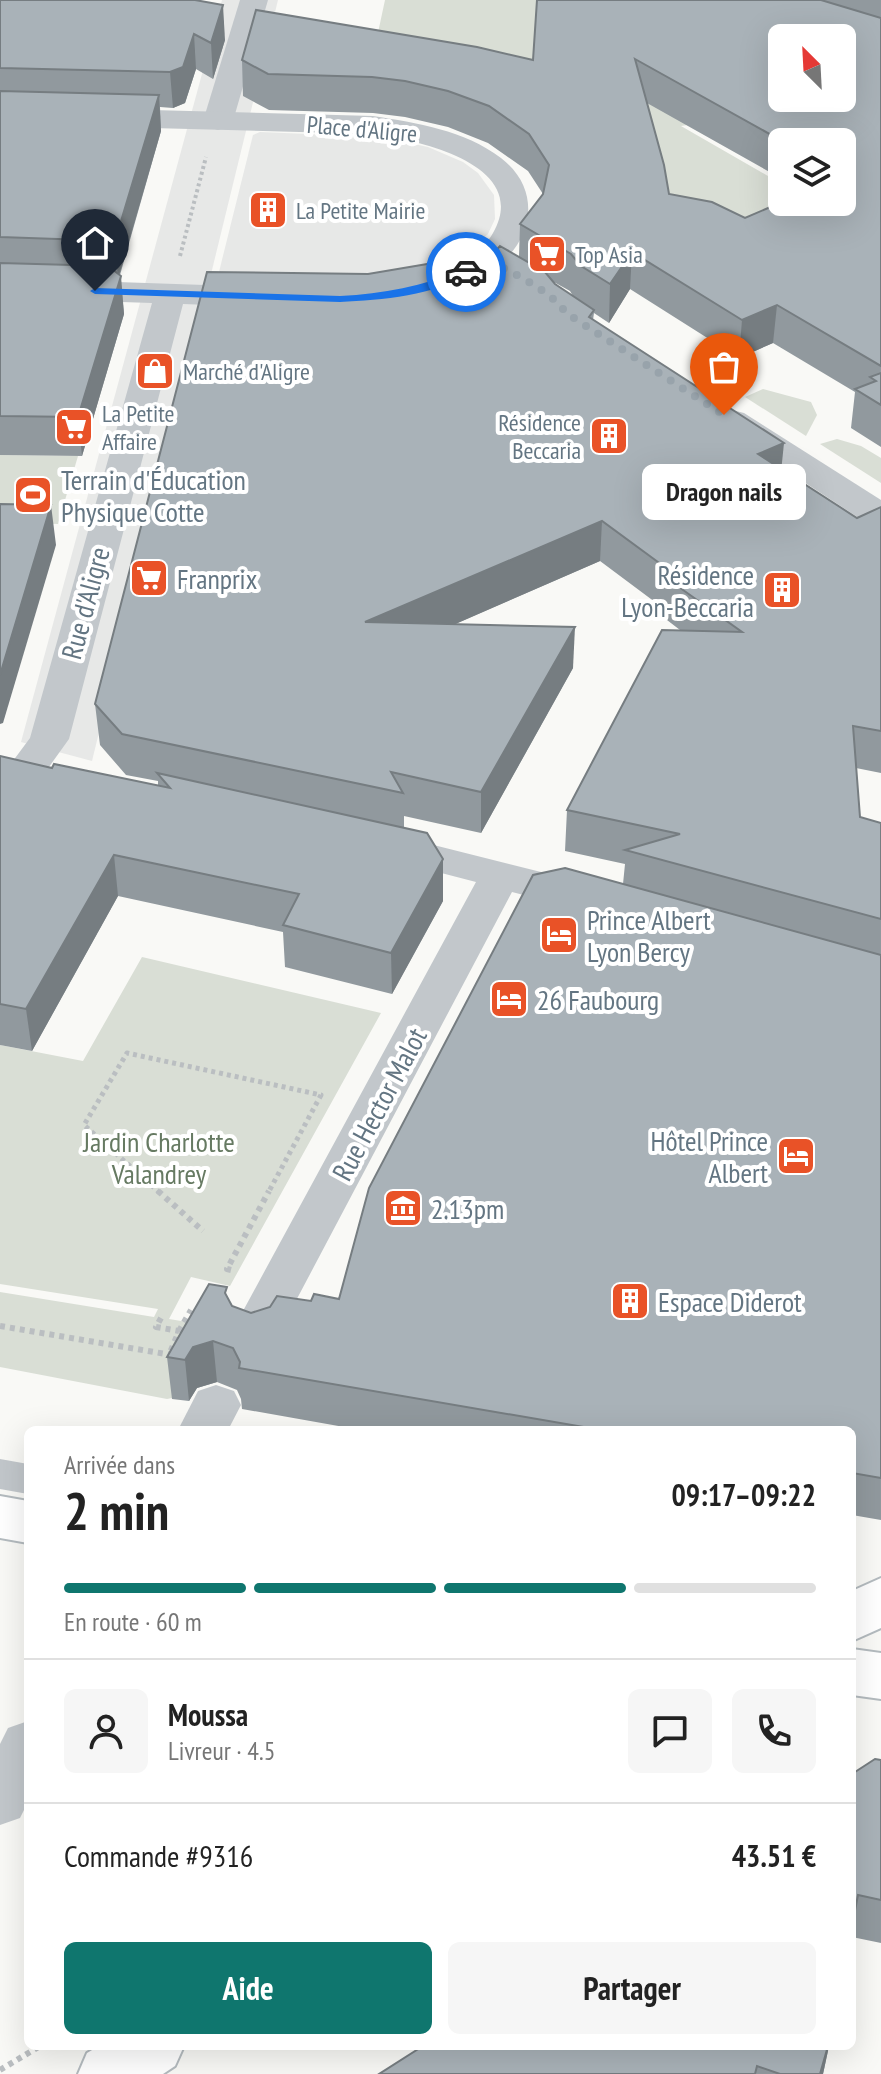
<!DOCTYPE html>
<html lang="fr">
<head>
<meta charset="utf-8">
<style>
	:root { --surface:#fff; --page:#f6f6f6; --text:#222; --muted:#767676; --line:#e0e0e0; --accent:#0f766e }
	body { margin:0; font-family:"PT Sans Narrow",sans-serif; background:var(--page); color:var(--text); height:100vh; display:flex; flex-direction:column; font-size:30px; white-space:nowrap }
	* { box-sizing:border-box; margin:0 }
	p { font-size:26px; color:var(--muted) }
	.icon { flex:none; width:44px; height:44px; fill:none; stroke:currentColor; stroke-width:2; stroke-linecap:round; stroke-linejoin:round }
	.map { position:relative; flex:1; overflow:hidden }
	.panel { position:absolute; left:24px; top:1426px; width:832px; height:624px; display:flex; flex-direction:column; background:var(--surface); border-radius:12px; box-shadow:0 8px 32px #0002 }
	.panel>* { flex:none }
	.needle { width:52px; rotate:336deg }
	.tools { position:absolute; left:768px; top:24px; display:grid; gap:16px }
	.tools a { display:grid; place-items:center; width:88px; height:88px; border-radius:12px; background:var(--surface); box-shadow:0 8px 32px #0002; font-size:40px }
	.pin { position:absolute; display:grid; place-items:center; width:68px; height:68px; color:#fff; margin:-82px -34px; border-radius:50% 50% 50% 0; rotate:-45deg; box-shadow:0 0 8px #0007 }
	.pin .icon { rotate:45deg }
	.courier { position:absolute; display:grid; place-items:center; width:80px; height:80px; margin:-40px; border:6px solid #1a73e8; border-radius:50%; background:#fff; color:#222; box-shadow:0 2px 10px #0007 }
	.bubble { position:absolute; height:56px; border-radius:12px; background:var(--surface); box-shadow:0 8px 32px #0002; font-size:26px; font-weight:800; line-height:56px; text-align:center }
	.headline em { font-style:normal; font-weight:800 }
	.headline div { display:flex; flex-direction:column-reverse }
	.headline { display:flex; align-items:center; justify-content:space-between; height:136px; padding:0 40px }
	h1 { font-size:52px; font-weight:800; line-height:60px }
	.bar { display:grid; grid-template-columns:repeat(4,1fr); gap:12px 8px; align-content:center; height:96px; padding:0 40px }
	.bar i { height:10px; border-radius:6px; background:var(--line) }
	.bar .selected { background:var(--accent) }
	.bar p { grid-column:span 4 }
	.line { display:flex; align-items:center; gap:20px; padding:0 40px; border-top:2px solid var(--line) }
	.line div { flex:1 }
	.round { display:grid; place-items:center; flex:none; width:84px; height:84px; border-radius:12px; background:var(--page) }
	.button { display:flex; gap:16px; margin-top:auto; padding:16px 40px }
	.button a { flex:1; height:92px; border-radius:12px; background:var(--accent); color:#fff; font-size:32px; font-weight:800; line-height:92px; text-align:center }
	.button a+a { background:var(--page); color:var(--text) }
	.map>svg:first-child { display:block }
</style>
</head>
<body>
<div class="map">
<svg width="881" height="2074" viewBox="0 0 881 2074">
	<rect width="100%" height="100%" fill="#f9f9f6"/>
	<!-- built -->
	<g fill="#e7e8e7">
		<path d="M222 0H278L92 761 21 742Z"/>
		<path d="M260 132 381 137 428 147 463 162 478 173 494 195 495 219 488 234 462 257 419 276 217 280 253 135Z"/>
	</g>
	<!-- green -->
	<g fill="#d9ded5">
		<path d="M385 0H537L554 62 370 70Z"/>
		<path d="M615 79 782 98 801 107 681 126 782 184V202H813L846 221 669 229Z"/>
		<path d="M763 389 811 402 817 415 806 436 745 397Z"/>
		<path d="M837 439 861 446 881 458V483L820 444Z"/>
		<path d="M0 455 78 456 58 524 0 522Z"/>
		<path d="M142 957 381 1013 230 1286 191 1277 169 1319 212 1326 172 1398 167 1399 0 1367V1292L154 1317 158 1309 0 1284V1045L83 1061Z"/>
	</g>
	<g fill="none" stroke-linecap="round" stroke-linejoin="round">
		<!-- secondary casing -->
		<g stroke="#b4bbbf" stroke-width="4">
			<g id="secondary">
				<path d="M0 1496 28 1501V1543L0 1538Z"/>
				<path d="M881 1578V1628L852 1641V1591Z"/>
				<path d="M852 1649 881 1653V1699L852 1695Z"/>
				<path d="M99 2046H184L175 2066 163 2074H78L87 2053Z"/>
			</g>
		</g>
		<!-- path-far2 -->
		<path stroke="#babec1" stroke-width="4" stroke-dasharray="3 3" stroke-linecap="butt" d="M180 256 206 157"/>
		<!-- path-far1 -->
		<path stroke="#babec1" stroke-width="5" stroke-dasharray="4 4" stroke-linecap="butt" d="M160 1193 84 1125 127 1053 321 1095 268 1193"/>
		<!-- path -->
		<g stroke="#babec1" stroke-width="6" stroke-dasharray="5 5" stroke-linecap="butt">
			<path d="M158 1191 203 1231"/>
			<path d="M231 1270 227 1269 269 1191"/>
			<path d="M161 1318 156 1327 179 1331 169 1355"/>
			<path d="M0 1326 172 1355"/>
			<path d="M179 1331 191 1310"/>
			<path d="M0 2070 40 2046"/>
		</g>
		<!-- service -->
		<path fill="#c2c7cb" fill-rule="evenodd" d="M0 1459 28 1464V1494L0 1489Z"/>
		<!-- pedestrian -->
		<path fill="#c2c7cb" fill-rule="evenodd" d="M240 0H268L233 121 228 127 218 130 208 127 203 121Z"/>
		<!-- minor -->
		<g fill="#c2c7cb" fill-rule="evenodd">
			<path d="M0 106 373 116C417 123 464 130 501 158 547 193 531 252 481 276 467 283 457 289 441 285L436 278C449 259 480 257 493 233 532 164 417 140 373 134L0 124Z"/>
			<path d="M0 278 262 287 273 290 278 297 273 304 262 307 183 304 69 739 41 778 27 781 13 778 7 769 30 738 152 303 0 298Z"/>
			<path d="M732 410 744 413 881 500V527L868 524 720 427 715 420 720 413Z"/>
			<path d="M386 833 601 887 607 897 601 907 586 911 512 892 272 1346 255 1352 238 1346 231 1333 476 882 372 855 366 846 372 837Z"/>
			<path d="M216 1385 234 1391 241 1405 228 1430H178L198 1391Z"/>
			<path d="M28 1721V1802L20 1818 0 1825V1744L8 1728Z"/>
		</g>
		<!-- secondary -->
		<use href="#secondary" fill="#fff" fill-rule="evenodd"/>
	</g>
	<!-- wall -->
	<g fill="#91999e" fill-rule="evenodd">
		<path d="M0 0 225 40 213 79 196 69 185 103 173 108 160 107 161 131 120 275 124 314 82 456 0 455Z"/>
		<path d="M537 0H881V447L851 428 855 392 773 343 739 358 630 289 609 323 594 313 593 320 781 469 857 518 881 507V773L856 768 860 817 881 823V1520L852 1515V1430H361L242 1409 241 1399 237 1390 217 1382 197 1388 189 1401 172 1399 167 1357 228 1298 232 1306 251 1313 311 1301 339 1299 623 884 625 864 565 851 567 810 680 630 667 620V611L600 561 455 624 573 668 481 833 404 816V828L443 901 392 994 285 967 283 932 118 896 32 1051 0 1045V756L52 768 158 785V781L126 775 100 745 95 704 368 274 491 256 519 257 520 224 543 194 528 171 488 143 448 127 405 117 373 113 269 110 243 96 242 60H533ZM647 103 782 179V142H842V202L745 218 669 194ZM552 281 570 291 573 296 555 284Z"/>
		<path d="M881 1760V1943L852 1937V1774Z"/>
		<path d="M423 2046H829L823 2074H379Z"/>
	</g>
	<!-- shaded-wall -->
	<g fill="#767d81">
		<path d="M223 5 225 40 213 79 211 43Z"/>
		<path d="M194 34 196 69 185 103 173 108 170 72Z"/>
		<path d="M159 95 161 131 118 279 115 241Z"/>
		<path d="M632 252 630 289 609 323 610 284Z"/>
		<path d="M121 276 124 314 82 456 78 417Z"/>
		<path d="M777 305 773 343 739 358 742 320Z"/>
		<path d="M784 443 780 482 758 454Z"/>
		<path d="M51 505 56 545 3 723 0 724V675Z"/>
		<path d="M602 521 600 561 366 663 365 622Z"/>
		<path d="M575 627 573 668 481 833V792Z"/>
		<path d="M114 855 118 896 32 1051 26 1009Z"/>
		<path d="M443 859V901L392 994 391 953Z"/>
		<path d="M213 1341 217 1382 197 1388 189 1401 185 1360 193 1347Z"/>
		<path d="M828 2046H829L823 2074H820Z"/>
	</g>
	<!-- building -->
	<g fill="#a9b2b8" stroke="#767d81" stroke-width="2" fill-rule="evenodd">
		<path d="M0 0H195L223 5 211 43 194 34 183 67 170 72 0 68Z"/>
		<path d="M537 0H821L881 18V366L777 305 742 320 632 252 610 284 581 266 571 254 520 224 543 194 549 165 529 134 489 106 448 91 405 81 372 77 268 74 242 60 256 10 477 47 533 60ZM782 38H842V98H782ZM635 59 784 142H842V174L845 175 842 177V202H782L745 218 712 202 669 194 664 165Z"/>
		<path d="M0 91 159 95 115 241 0 237Z"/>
		<path d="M500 246 545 272 555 284 594 310 589 317 784 443 758 454 857 518 881 507V731L853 726 860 817 881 823V919L625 850 680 834 567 810 662 630 742 632 669 580 677 576 602 521 365 622 575 627 481 792 391 772 403 793 122 734 95 704 207 272 368 274 439 262 479 248 491 256Z"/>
		<path d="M0 263 108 266 121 276 78 417 0 416Z"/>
		<path d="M881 373V405L855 389 876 381 870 377Z"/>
		<path d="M0 504 51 505 0 675Z"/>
		<path d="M0 756 52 768 54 764 170 788 157 773 427 833 443 859 391 953 283 925 299 894 114 855 26 1009 0 1004Z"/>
		<path d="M565 868 881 955V1478L852 1473V1430H601L239 1368 240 1362 233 1348 213 1341 193 1347 185 1360 167 1357 209 1284 227 1287 225 1293 232 1306 251 1313 270 1307 277 1296 311 1301 314 1294 339 1299 369 1188 533 875Z"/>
		<path d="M875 1759 881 1760V1900L858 1895 852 1926V1774Z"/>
		<path d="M423 2046H828L820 2074H780L757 2066 755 2074H379Z"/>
	</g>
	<!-- route -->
	<path fill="#1a73e8" d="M463 270 471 272C435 296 382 300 340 302L95 294 90 291 95 288 340 296C384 294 422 286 463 270Z"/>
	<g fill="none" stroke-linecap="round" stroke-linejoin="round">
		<!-- done -->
		<path stroke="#98a3ab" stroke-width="8" stroke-dasharray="0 14.4" d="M466 272 489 260C515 275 549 289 566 313L724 415"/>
	</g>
	<!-- icons -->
	<defs>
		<g id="building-square" transform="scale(2)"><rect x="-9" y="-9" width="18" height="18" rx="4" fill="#e95227" stroke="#fff"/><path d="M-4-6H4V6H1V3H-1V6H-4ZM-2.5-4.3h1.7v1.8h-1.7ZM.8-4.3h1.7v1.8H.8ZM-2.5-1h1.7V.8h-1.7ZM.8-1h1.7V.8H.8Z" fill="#fff"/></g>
		<g id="supermarket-square" transform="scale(2)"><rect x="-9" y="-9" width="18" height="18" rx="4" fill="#e95227" stroke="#fff"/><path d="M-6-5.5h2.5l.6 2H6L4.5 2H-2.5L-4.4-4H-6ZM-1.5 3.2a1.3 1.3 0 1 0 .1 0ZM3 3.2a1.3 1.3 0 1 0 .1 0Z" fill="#fff"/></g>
		<g id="shop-square" transform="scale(2)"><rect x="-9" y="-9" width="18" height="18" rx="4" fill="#e95227" stroke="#fff"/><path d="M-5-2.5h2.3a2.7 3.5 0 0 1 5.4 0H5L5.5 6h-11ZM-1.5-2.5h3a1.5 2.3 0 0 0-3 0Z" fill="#fff"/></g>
		<g id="stadium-square" transform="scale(2)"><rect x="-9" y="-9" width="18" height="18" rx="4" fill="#e95227" stroke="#fff"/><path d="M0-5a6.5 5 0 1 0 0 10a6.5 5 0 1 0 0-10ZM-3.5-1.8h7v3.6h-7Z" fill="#fff"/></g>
		<g id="hotel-square" transform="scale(2)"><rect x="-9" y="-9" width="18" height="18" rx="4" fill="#e95227" stroke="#fff"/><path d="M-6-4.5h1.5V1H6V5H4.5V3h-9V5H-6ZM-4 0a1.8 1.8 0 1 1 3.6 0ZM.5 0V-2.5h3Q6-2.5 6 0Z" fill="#fff"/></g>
		<g id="museum-square" transform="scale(2)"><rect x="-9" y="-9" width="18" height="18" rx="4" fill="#e95227" stroke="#fff"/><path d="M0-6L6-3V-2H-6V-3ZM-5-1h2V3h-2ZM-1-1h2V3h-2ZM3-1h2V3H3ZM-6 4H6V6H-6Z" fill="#fff"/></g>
	</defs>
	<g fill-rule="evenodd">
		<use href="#building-square" x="268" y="210"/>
		<use href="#supermarket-square" x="547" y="254"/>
		<use href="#shop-square" x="155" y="371"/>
		<use href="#supermarket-square" x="74" y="427"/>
		<use href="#building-square" x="609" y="436"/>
		<use href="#stadium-square" x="33" y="495"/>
		<use href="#supermarket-square" x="149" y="578"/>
		<use href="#building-square" x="782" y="590"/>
		<use href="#hotel-square" x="559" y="935"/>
		<use href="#hotel-square" x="509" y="999"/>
		<use href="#hotel-square" x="796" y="1156"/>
		<use href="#museum-square" x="403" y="1208"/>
		<use href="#building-square" x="630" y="1301"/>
	</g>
	<g text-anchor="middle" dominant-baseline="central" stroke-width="8" stroke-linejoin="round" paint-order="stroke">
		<!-- far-street labels -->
		<g font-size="24" fill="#637582" stroke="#fff">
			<text transform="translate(362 129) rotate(5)">Place d'Aligre</text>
		</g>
		<!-- far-poi labels -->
		<g font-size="24" fill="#637582" stroke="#fff" text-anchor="start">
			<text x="296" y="210">La Petite Mairie</text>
			<text x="575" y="254">Top Asia</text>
			<text x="183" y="371">Marché d'Aligre</text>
			<text x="102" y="413">La Petite<tspan x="102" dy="28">Affaire</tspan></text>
			<text x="581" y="422" text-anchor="end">Résidence<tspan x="581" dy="28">Beccaria</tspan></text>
		</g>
		<!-- poi labels -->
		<g font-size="28" fill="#637582" stroke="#fff" text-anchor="start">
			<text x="61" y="479">Terrain d'Éducation<tspan x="61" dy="32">Physique Cotte</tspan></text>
			<text x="754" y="574" text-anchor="end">Résidence<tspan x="754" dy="32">Lyon-Beccaria</tspan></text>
			<text x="177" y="578">Franprix</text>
			<text x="587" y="919">Prince Albert<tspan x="587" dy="32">Lyon Bercy</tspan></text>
			<text x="537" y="999">26 Faubourg</text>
			<text x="768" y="1140" text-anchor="end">Hôtel Prince<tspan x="768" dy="32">Albert</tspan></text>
			<text x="431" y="1208">2.13pm</text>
			<text x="658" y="1301">Espace Diderot</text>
		</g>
		<!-- street labels -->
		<g font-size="28" fill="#637582" stroke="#fff">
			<text transform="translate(85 603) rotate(-75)">Rue d'Aligre</text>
			<text transform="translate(379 1104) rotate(-62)">Rue Hector Malot</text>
		</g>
		<!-- park labels -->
		<g font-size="28" fill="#667a62" stroke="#fff">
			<text x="159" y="1141">Jardin Charlotte<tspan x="159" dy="32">Valandrey</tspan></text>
		</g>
	</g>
</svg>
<div class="tools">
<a><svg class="needle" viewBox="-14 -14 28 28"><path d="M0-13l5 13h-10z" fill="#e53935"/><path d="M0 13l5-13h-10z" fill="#767676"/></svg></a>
<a><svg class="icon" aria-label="layers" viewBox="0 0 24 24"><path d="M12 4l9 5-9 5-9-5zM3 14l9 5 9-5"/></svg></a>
</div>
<div class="pin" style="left:724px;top:415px;background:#ea580c"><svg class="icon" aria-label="bag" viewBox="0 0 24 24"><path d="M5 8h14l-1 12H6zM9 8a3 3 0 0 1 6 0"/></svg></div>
<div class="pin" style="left:95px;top:291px;background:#1f2937"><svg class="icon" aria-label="home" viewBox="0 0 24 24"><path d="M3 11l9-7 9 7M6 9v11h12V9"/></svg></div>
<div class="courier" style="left:466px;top:272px"><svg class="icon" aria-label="car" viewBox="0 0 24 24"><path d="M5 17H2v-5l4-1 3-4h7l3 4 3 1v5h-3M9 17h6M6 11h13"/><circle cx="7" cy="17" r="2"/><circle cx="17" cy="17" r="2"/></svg></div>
<div class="bubble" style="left:642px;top:464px;width:164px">Dragon nails</div>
<section class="panel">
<div class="headline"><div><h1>2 min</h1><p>Arrivée dans</p></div><em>09:17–09:22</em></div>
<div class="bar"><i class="selected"></i><i class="selected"></i><i class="selected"></i><i></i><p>En route · 60 m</p></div>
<div class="line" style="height:144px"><a class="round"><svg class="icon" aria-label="person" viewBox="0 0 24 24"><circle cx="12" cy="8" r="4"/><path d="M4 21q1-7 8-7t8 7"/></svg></a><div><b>Moussa</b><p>Livreur · 4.5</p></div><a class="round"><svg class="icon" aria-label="chat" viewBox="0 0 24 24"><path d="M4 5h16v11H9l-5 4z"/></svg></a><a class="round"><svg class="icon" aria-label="phone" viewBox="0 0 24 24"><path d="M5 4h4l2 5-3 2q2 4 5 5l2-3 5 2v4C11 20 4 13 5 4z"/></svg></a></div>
<div class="line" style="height:104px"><div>Commande #9316</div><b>43.51 €</b></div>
<div class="button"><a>Aide</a><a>Partager</a></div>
</section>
</div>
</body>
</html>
